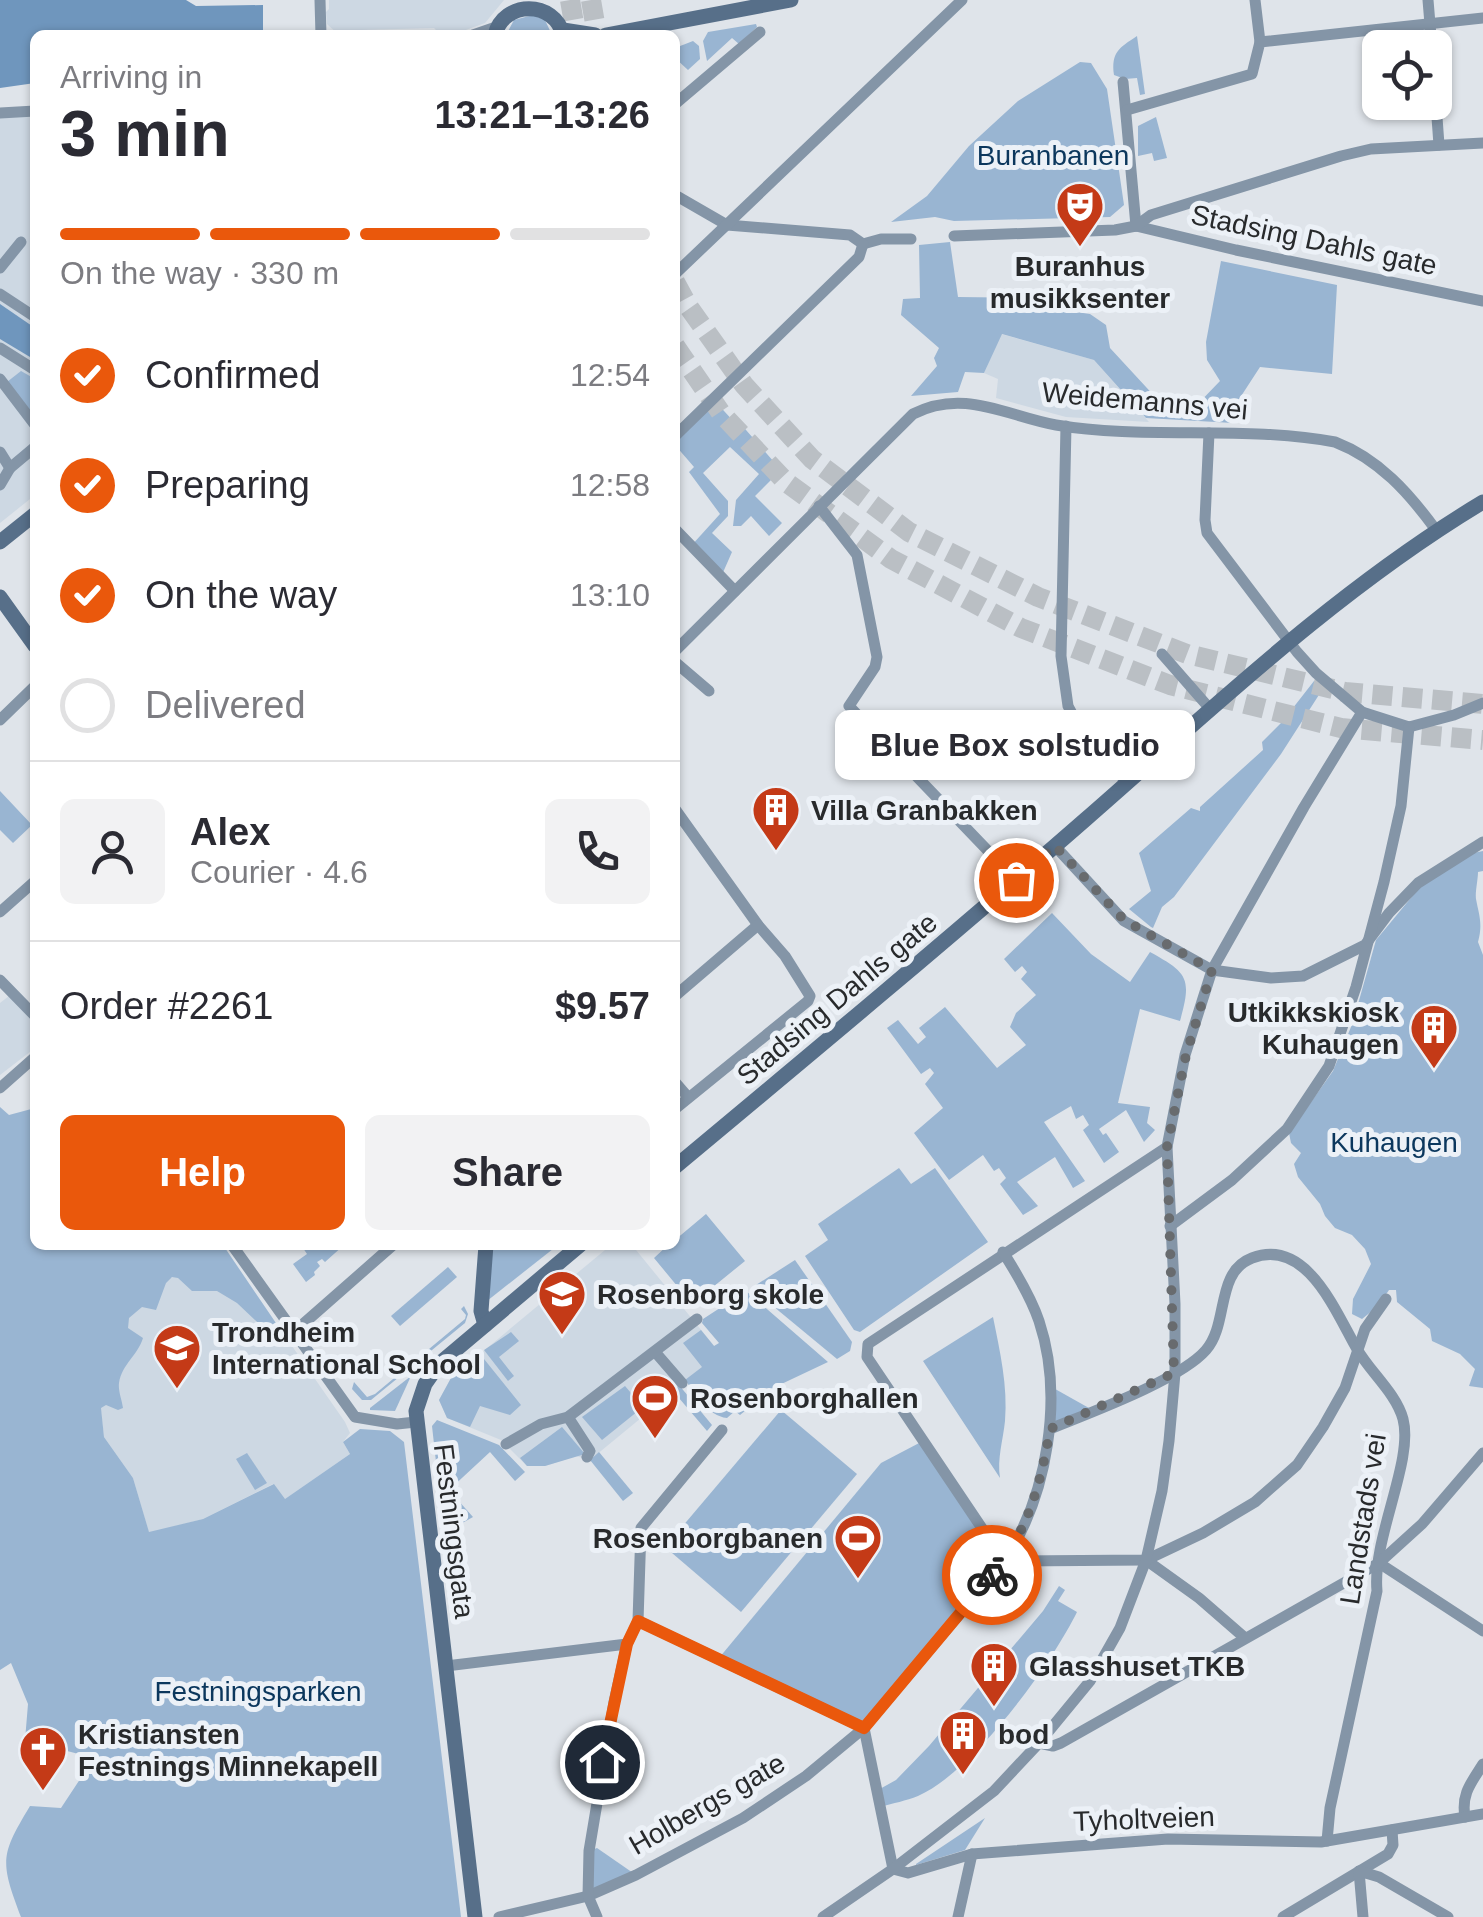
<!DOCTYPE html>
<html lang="en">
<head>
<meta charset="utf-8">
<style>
	:root { --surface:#fff; --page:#f2f2f3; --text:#2b2b33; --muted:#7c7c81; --line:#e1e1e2; --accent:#ea580c }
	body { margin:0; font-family:Helvetica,sans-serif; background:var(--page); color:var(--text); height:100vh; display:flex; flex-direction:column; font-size:38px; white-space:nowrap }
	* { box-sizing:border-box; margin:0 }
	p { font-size:32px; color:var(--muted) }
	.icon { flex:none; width:55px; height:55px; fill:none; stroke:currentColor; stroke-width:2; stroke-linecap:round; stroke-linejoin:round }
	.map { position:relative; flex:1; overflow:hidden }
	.drawer { position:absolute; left:30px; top:30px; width:650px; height:1220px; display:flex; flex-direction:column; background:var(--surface); border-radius:15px; box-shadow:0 2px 8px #0004 }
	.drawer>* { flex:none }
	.fabs { position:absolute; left:1362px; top:30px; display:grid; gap:20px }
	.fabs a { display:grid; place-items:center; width:90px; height:90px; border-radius:15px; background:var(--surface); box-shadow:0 2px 8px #0004; font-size:50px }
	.pin { position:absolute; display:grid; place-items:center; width:85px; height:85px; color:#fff; margin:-42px; border:5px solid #fff; border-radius:50%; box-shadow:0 2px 10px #0007 }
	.courier { position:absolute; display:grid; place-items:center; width:100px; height:100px; margin:-50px; border:8px solid #ea580c; border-radius:50%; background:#fff; color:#222; box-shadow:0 2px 12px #0007 }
	.bubble { position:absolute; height:70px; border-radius:15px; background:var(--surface); box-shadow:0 2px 8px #0004; font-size:32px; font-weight:600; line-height:70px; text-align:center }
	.headline em { font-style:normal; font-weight:600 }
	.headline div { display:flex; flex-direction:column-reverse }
	.headline { display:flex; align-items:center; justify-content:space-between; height:170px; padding:0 30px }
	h1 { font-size:65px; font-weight:600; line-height:75px }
	.bar { display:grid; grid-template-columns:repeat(4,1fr); gap:15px 10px; align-content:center; height:120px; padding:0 30px }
	.bar i { height:12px; border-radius:8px; background:var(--line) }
	.bar .current { background:var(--accent) }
	.bar p { grid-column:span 4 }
	.line { display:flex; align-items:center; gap:25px; padding:0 30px; border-top:2px solid var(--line) }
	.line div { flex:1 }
	.round { display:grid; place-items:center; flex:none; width:105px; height:105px; border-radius:15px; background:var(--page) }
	ol { padding:0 30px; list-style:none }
	li { display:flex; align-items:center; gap:30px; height:110px }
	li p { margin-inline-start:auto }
	li .icon { padding:10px; border-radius:50%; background:var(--accent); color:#fff; stroke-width:4 }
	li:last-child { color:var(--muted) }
	li i { width:55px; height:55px; border:5px solid var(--line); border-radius:50% }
	.action { display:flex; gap:20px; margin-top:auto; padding:20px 30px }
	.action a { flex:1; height:115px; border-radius:15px; background:var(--accent); color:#fff; font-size:40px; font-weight:600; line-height:115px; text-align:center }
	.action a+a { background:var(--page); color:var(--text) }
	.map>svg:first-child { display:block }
</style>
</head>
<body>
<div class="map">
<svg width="1483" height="1917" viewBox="0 0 1483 1917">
	<rect width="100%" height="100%" fill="#dfe4ea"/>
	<!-- built -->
	<g fill="#cdd8e3">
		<path d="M329 0H504L485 23 463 31 439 33 434 28 361 30 356 35H339L327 24 326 12 329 9Z"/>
		<path d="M31 115 35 119V495L0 523V118Z"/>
		<path d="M1001 334 1094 360 1149 422 1066 417 996 398 998 379 984 373Z"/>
		<path d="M9 996 35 1023V1048L0 1075V1003Z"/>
		<path d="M611 1245H632L715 1347 703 1367 590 1460 576 1456 545 1466H527L501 1440 447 1418 439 1400 451 1378Z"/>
		<path d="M230 1257 345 1422 350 1433 343 1442 350 1454 284 1500 273 1484 203 1519 149 1533 133 1478 104 1437 97 1376 144 1287Z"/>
	</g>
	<!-- green -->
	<g fill="#99b5d2">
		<path d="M533 15 545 20 552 35H506L514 20Z"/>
		<path d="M756 24 757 27 739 44 732 38 707 61 703 41 708 32Z"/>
		<path d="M1137 36 1145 94 1140 95 1137 78 1125 79 1114 75C1111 52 1119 48 1137 36Z"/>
		<path d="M693 41 699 46 700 59 688 70 675 58V48Z"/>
		<path d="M1080 62 1091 63 1107 89 1124 205 1110 217 954 221 935 217 891 222 927 196 969 146 1018 101Z"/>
		<path d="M1156 117 1167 158 1154 161 1152 153 1138 156V126Z"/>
		<path d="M950 242 958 297 1041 298 1048 308 1090 314 1106 325 1110 348 1158 400 1193 409 1220 381 1207 360 1206 342 1221 261 1337 285 1332 374 1260 367 1234 407 1233 423 1146 418 1094 360 1002 334 984 373 965 372 958 392 911 396 937 366 934 358 939 348 901 315 903 299 920 298 919 245Z"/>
		<path d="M21 371 35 379V416L7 382Z"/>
		<path d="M713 399 736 424 739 422 781 470 755 496 782 523 769 536 751 516 741 526H733L736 500 759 474 730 447 703 473 728 501V516L712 533 732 552 721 577 691 546 720 514 689 472 694 467 675 445V436Z"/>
		<path d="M1314 681 1324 687 1281 754 1174 897 1162 907 1153 928 1151 927 1129 909 1151 891 1139 853 1191 808 1200 811V807L1263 750 1262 742 1282 722Z"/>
		<path d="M0 791 32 825 13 843 0 830Z"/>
		<path d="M1483 851V871L1478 872C1478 880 1475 892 1476 899 1479 915 1483 924 1478 942L1483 955V1388L1469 1386 1475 1369 1460 1354 1432 1341 1430 1329 1397 1302 1396 1290H1389L1378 1306 1362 1319 1352 1314 1353 1299 1371 1264 1365 1249 1352 1235 1335 1228 1325 1216 1320 1204 1298 1177 1294 1164 1301 1153 1291 1143 1289 1133 1333 1071 1353 1022 1376 940 1420 887 1473 853Z"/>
		<path d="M1052 913 1091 954 1130 982 1150 952C1188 973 1192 978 1180 1021L1140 1009 1118 1103 1150 1107 1147 1123 1155 1130 1144 1142 1126 1110 1099 1129 1103 1135 1106 1133 1119 1152 1104 1163 1083 1130 1089 1125 1083 1115 1076 1119 1071 1106 1044 1122 1085 1181 1073 1188 1055 1157 1017 1182 1038 1206 1023 1215 1000 1184 1006 1178 999 1168 994 1171 983 1155 949 1180 914 1133 943 1108 925 1084 934 1073 930 1068 921 1074 887 1028 898 1020 918 1044 926 1037 919 1028 945 1007 997 1068 1026 1045 1010 1027 1016 1013 1036 995 1021 979 1027 972 1022 966 1015 972 1004 959Z"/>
		<path d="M0 1107 9 1115 35 1108V1245H223L284 1335 279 1339 273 1337 237 1303 217 1291H192L178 1278 172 1277 166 1283 156 1310 142 1307 129 1318 128 1328 143 1338C138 1355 122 1364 119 1383 118 1391 122 1400 123 1408L118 1410 106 1405 101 1408 104 1437 133 1478 149 1532 203 1519 274 1484 285 1499 350 1454 343 1442 360 1429 390 1431 404 1442 461 1917H21C0 1861 0 1856 30 1806L61 1808 94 1758 25 1740 28 1704 11 1663 0 1670Z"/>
		<path d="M899 1168 911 1184 935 1168 988 1242 860 1332 854 1330 805 1256 828 1240 818 1224Z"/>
		<path d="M706 1214 745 1261 692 1304 654 1258 668 1245H675V1240Z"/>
		<path d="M301 1245H344L325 1262 322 1259 317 1262 320 1266 314 1272 315 1275 306 1282 293 1264 307 1254Z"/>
		<path d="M493 1245H558L487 1301Z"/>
		<path d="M795 1260 852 1342 850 1351 837 1359 756 1292V1285Z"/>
		<path d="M448 1267 457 1277 400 1326 391 1316Z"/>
		<path d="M746 1291 828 1362 773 1388 740 1415 735 1411 727 1418C708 1416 696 1394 685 1380L702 1367 683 1343 701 1330 714 1346 719 1343 702 1323 703 1319Z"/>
		<path d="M464 1306 468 1314 465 1323 371 1400H362L352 1389 354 1382 367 1397 375 1394 465 1319 466 1315 461 1309Z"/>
		<path d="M993 1317C1000 1352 1008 1386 1005 1421 1003 1441 997 1458 1000 1478L923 1361Z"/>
		<path d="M511 1332 519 1341 499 1357 514 1376 508 1381 484 1350Z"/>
		<path d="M480 1354 521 1405 510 1415 480 1406 470 1427 447 1418 439 1400 451 1378Z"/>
		<path d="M411 1376 395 1411 370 1410V1408Z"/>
		<path d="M679 1385 712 1425 707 1431 673 1391Z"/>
		<path d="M1048 1385 1089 1408 1050 1429Z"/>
		<path d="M625 1386 643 1407 602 1440 582 1417Z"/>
		<path d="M781 1410 857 1474 741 1612 665 1547Z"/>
		<path d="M437 1420 499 1445 525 1472 515 1481 490 1452 449 1490 473 1517 457 1526 443 1525 432 1426Z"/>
		<path d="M562 1427 585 1454 545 1466H527L520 1458Z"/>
		<path d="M923 1441 1004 1561 864 1728 719 1658 881 1463Z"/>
		<path d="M599 1452 633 1493 623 1501 590 1460Z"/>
		<path d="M247 1453 267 1483 255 1490 236 1459Z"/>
		<path d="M1059 1586 1065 1590 1058 1601 1077 1612C1051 1665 973 1772 918 1796 906 1801 893 1803 881 1807L878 1790 896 1780 929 1746 1043 1611Z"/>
		<path d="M985 1818 965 1850 916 1865V1864Z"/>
		<path d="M597 1848 636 1875 588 1896 589 1851Z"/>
	</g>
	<!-- water -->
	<g fill="#6f96bd">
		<path d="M0 0H186L196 6 263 5V35H35V83L0 88Z"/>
		<path d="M0 304 35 328V360L0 339Z"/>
	</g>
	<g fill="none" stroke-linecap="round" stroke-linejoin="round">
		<!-- highway-tunnel -->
		<g stroke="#babfc4" stroke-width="20" stroke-dasharray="20 10" stroke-linecap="butt">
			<path d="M570 0 576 35"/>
			<path d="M591 0 597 35"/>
			<path d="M675 282 688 306 744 385 812 459 909 532 1038 597 1187 654 1345 692 1483 704"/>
			<path d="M675 346 721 413 786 482 891 559 1021 628 1170 685 1341 728 1483 740"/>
		</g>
		<!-- street -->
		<g stroke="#8495a7" stroke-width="11">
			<path d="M320 0 321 35"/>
			<path d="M1255 0 1260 42"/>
			<path d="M1428 0 1432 48"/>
			<path d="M473 35 496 27"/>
			<path d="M1123 82 1136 226"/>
			<path d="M1435 90 1439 145"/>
			<path d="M675 104 760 32"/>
			<path d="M1127 110 1252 74 1260 42 1483 18"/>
			<path d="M0 113 35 111"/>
			<path d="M675 195 727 225 850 235 863 244 881 239H911"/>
			<path d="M1136 226 1236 250 1483 301"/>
			<path d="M954 236 1115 230 1136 226 1151 215 1341 156 1371 149 1483 143"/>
			<path d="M0 268 21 242"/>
			<path d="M675 274 962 0"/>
			<path d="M0 294 35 317"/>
			<path d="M0 348 35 370"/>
			<path d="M0 379 35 425"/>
			<path d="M1066 426 1061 656 1068 706 1078 725 1127 783"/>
			<path d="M1209 433 1205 520 1207 533 1297 652 1316 673 1362 712 1409 727 1454 715 1483 703"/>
			<path d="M675 436 859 257 863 244"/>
			<path d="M0 452 10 468"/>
			<path d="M0 485 10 468 35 447"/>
			<path d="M819 506 857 555 877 657 875 667 849 706 1016 880"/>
			<path d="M675 529 735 591"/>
			<path d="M675 651 913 414C964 388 1006 416 1056 425 1144 440 1247 425 1335 442 1379 459 1409 493 1436 530"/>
			<path d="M1162 654 1211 710"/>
			<path d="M675 662 709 691"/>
			<path d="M0 720 35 686"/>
			<path d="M675 809 758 925 785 956 810 996 808 1001 675 1109"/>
			<path d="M1055 846 1124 921 1212 970 1271 978 1303 976 1365 945 1389 913 1418 883 1483 842"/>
			<path d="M0 912 35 881"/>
			<path d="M0 980 35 1016"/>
			<path d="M675 996 758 925"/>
			<path d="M675 1082 688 1097"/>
			<path d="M0 1088 35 1057"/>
			<path d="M1170 1226 1232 1180 1287 1129 1329 1066 1356 987 1384 882 1401 806 1409 727"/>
			<path d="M232 1245 355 1417 397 1424 416 1422"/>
			<path d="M294 1332 393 1245"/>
			<path d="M656 1353 682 1383"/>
			<path d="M568 1417 590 1451 587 1457"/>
			<path d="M1050 1429C1089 1413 1180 1380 1206 1350 1229 1324 1215 1272 1252 1258 1307 1237 1336 1313 1357 1349 1370 1372 1396 1393 1403 1419 1414 1461 1372 1538 1377 1591L1330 1808 1327 1841"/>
			<path d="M506 1444 541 1424 568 1417 697 1319"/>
			<path d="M1146 1560 1199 1598 1245 1638"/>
			<path d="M1004 1561 867 1357 868 1344 1167 1147"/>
			<path d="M1004 1561 1146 1560 1203 1533 1255 1502 1297 1465 1323 1427 1345 1388 1365 1329 1386 1299"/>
			<path d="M1379 1563 1483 1631"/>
			<path d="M638 1621 864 1728 893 1869"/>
			<path d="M446 1666 627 1644"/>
			<path d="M1039 1743 1053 1746 1061 1743 1379 1563 1422 1524 1483 1453"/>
			<path d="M1465 1817C1461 1794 1471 1783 1483 1764"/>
			<path d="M893 1869 908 1873 972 1854 1168 1839 1321 1842 1483 1814"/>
			<path d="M499 1917 588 1896 636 1875 743 1818 806 1776 864 1728 1004 1561C1048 1496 1064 1396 1039 1321 1031 1297 1017 1274 1003 1252"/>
			<path d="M597 1917 588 1896 589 1851 614 1702 627 1644 638 1621 641 1528 722 1430"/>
			<path d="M823 1917 893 1869 994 1791 1039 1743 1090 1681 1120 1628 1146 1560 1162 1491 1169 1441 1175 1373V1304L1167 1147 1185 1055 1212 970 1304 807 1362 712"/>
			<path d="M958 1917 972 1854"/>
			<path d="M1283 1917 1388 1854 1393 1845 1392 1830"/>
			<path d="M1363 1917 1359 1871 1379 1877 1448 1917"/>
		</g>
		<!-- secondary -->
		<g stroke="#576f89" stroke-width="15">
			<path d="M563 30 595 35"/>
			<path d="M495 35C503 0 555 0 563 35"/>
			<path d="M606 35 791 0"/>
			<path d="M0 542 35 514"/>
			<path d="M0 597 35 646"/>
			<path d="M675 1167C813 1052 951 937 1086 819 1213 708 1338 589 1483 502"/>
			<path d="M485 1325 481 1311 486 1245"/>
			<path d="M475 1917 416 1411 425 1384 439 1364 580 1245"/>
		</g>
	</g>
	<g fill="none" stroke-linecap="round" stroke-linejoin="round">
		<!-- done -->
		<path stroke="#686b6e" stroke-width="10" stroke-dasharray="0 18" d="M992 1575C1028 1532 1041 1483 1050 1429L1174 1373 1167 1147 1186 1055 1212 970 1124 920 1055 846 1016 880"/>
		<!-- route -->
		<path stroke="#ea580c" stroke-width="12" d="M602 1762 627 1644 638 1621 864 1728 992 1575"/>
	</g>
	<!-- icons -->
	<defs>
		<g id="theatre-pin" transform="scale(2.5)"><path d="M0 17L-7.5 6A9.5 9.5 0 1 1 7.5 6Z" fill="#c43a17" stroke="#ecf1f7"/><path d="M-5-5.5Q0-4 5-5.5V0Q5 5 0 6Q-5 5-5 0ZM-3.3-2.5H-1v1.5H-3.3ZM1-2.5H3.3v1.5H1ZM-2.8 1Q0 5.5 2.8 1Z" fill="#fff"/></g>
		<g id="building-pin" transform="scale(2.5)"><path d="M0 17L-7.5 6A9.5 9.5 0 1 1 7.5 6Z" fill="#c43a17" stroke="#ecf1f7"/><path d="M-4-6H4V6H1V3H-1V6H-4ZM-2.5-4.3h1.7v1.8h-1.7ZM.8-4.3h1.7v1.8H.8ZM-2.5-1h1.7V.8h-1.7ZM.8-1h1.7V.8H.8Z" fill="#fff"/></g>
		<g id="school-pin" transform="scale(2.5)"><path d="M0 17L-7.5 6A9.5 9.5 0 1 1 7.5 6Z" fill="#c43a17" stroke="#ecf1f7"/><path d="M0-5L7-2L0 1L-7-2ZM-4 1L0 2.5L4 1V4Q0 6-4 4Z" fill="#fff"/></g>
		<g id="stadium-pin" transform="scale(2.5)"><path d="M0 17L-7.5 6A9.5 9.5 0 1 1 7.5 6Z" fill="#c43a17" stroke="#ecf1f7"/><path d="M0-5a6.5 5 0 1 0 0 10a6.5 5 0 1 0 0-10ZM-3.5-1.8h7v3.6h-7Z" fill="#fff"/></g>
		<g id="church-pin" transform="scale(2.5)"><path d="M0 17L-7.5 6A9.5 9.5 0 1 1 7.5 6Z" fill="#c43a17" stroke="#ecf1f7"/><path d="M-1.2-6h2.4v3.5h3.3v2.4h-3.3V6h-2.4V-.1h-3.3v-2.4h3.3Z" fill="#fff"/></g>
	</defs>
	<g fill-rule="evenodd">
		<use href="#theatre-pin" x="1080" y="206"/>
		<use href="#building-pin" x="776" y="810"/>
		<use href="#building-pin" x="1434" y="1028"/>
		<use href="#school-pin" x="562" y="1294"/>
		<use href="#school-pin" x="177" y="1348"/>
		<use href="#stadium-pin" x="655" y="1398"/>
		<use href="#stadium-pin" x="858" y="1538"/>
		<use href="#building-pin" x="994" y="1666"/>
		<use href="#building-pin" x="963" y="1734"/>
		<use href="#church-pin" x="43" y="1750"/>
	</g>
	<g text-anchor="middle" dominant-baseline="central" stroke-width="10" stroke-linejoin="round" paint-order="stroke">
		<!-- park labels -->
		<g font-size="28" fill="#0b375d" stroke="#ecf1f7">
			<text x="1053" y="155">Buranbanen</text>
			<text x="1394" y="1142">Kuhaugen</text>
			<text x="258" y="1691">Festningsparken</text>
		</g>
		<!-- street labels -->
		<g font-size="28" fill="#282a2c" stroke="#ecf1f7">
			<text transform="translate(1314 240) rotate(12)">Stadsing Dahls gate</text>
			<text transform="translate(1145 401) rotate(5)">Weidemanns vei</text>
			<text transform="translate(837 999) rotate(-40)">Stadsing Dahls gate</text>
			<text transform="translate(1363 1519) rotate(-81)">Landstads vei</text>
			<text transform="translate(454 1531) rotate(83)">Festningsgata</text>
			<text transform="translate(707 1804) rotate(-30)">Holbergs gate</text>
			<text transform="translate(1144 1819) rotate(-2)">Tyholtveien</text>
		</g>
		<!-- poi labels -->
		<g font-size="28" font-weight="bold" fill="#282a2c" stroke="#ecf1f7" text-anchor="start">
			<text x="1080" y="266" text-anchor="middle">Buranhus<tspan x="1080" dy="32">musikksenter</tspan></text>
			<text x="811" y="810">Villa Granbakken</text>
			<text x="1399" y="1012" text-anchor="end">Utkikkskiosk<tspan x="1399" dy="32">Kuhaugen</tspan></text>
			<text x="597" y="1294">Rosenborg skole</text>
			<text x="212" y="1332">Trondheim<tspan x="212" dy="32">International School</tspan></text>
			<text x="690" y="1398">Rosenborghallen</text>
			<text x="823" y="1538" text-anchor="end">Rosenborgbanen</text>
			<text x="1029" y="1666">Glasshuset TKB</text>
			<text x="78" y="1734">Kristiansten<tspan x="78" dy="32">Festnings Minnekapell</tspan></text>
			<text x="998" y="1734">bod</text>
		</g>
	</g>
</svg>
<div class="fabs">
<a><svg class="icon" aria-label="locate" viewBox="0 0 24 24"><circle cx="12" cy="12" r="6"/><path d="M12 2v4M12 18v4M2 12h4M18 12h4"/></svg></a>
</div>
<div class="pin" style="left:1016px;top:880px;background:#ea580c"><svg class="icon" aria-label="bag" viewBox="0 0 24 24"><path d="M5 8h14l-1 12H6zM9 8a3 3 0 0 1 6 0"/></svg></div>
<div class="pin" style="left:602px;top:1762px;background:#1f2937"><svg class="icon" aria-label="home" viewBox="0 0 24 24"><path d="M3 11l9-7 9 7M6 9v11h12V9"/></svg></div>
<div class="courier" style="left:992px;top:1575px"><svg class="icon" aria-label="bike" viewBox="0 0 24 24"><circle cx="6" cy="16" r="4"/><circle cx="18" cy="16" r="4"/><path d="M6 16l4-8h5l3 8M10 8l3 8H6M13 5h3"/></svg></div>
<div class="bubble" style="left:835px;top:710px;width:360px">Blue Box solstudio</div>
<section class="drawer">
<div class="headline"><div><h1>3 min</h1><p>Arriving in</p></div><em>13:21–13:26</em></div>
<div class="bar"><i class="current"></i><i class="current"></i><i class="current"></i><i></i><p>On the way · 330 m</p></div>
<ol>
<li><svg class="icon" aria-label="check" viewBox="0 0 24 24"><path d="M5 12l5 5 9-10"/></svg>Confirmed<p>12:54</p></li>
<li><svg class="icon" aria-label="check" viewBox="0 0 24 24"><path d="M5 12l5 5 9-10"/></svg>Preparing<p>12:58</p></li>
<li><svg class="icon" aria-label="check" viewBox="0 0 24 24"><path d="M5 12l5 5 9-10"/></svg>On the way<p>13:10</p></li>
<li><i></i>Delivered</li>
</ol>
<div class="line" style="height:180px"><a class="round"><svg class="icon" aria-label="person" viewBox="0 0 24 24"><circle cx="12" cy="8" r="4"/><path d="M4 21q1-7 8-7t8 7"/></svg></a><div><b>Alex</b><p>Courier · 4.6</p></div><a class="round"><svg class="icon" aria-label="phone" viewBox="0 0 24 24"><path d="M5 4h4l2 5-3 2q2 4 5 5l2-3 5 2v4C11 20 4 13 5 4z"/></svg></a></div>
<div class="line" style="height:130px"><div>Order #2261</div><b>$9.57</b></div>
<div class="action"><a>Help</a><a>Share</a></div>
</section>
</div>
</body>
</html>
